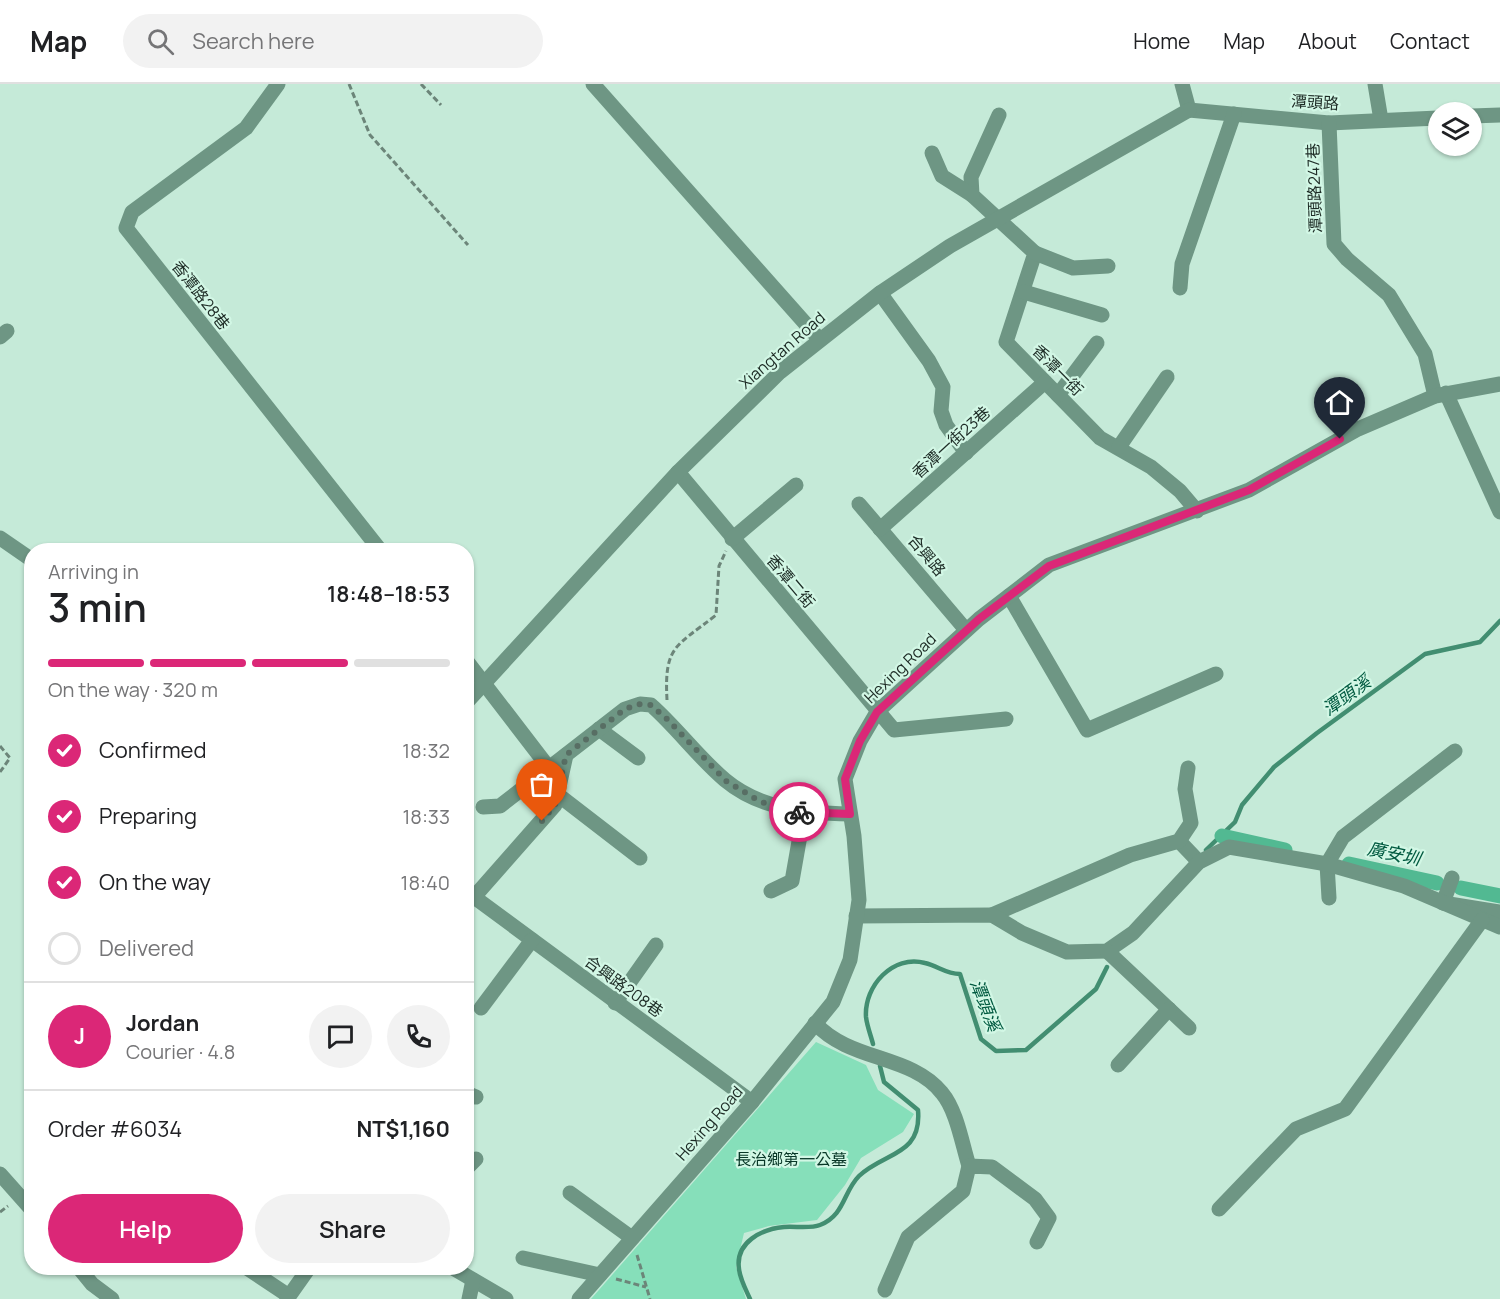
<!DOCTYPE html>
<html lang="en">
<head>
<meta charset="utf-8">
<style>
	:root { --surface:#fff; --page:#f2f2f2; --text:#202124; --muted:#757577; --line:#e0e0e0; --accent:#db2777 }
	body { margin:0; font-family:Manrope,"Noto Sans TC",sans-serif; background:var(--page); color:var(--text); height:100vh; display:flex; flex-direction:column; font-size:22px; white-space:nowrap }
	* { box-sizing:border-box; margin:0 }
	p { font-size:20px; color:var(--muted) }
	.icon { flex:none; width:33px; height:33px; fill:none; stroke:currentColor; stroke-width:2; stroke-linecap:round; stroke-linejoin:round }
	.map { position:relative; flex:1; overflow:hidden }
	.sheet { position:absolute; left:24px; top:459px; width:450px; height:732px; display:flex; flex-direction:column; background:var(--surface); border-radius:24px; box-shadow:0 2px 4px #0004 }
	.sheet>* { flex:none }
	.buttons { position:absolute; left:1428px; top:18px; display:grid; gap:12px }
	.buttons a { display:grid; place-items:center; width:54px; height:54px; border-radius:50%; background:var(--surface); box-shadow:0 2px 4px #0004; font-size:30px }
	.pin { position:absolute; display:grid; place-items:center; width:51px; height:51px; color:#fff; margin:-62px -26px; border-radius:50% 50% 50% 0; rotate:-45deg; box-shadow:0 0 6px #0007 }
	.pin .icon { rotate:45deg }
	.courier { position:absolute; display:grid; place-items:center; width:60px; height:60px; margin:-30px; border:4px solid #db2777; border-radius:50%; background:#fff; color:#222; box-shadow:0 2px 8px #0007 }
	.headline em { font-style:normal; font-weight:600 }
	.headline div { display:flex; flex-direction:column-reverse }
	.headline { display:flex; align-items:center; justify-content:space-between; height:102px; padding:0 24px }
	h1 { font-size:39px; font-weight:600; line-height:45px }
	.bar { display:grid; grid-template-columns:repeat(4,1fr); gap:9px 6px; align-content:center; height:72px; padding:0 24px }
	.bar i { height:8px; border-radius:4px; background:var(--line) }
	.bar .on { background:var(--accent) }
	.bar p { grid-column:span 4 }
	.line { display:flex; align-items:center; gap:15px; padding:0 24px; border-top:2px solid var(--line) }
	.line div { flex:1 }
	.round { display:grid; place-items:center; flex:none; width:63px; height:63px; border-radius:32px; background:var(--page) }
	ol { padding:0 24px; list-style:none }
	li { display:flex; align-items:center; gap:18px; height:66px }
	li p { margin-inline-start:auto }
	li .icon { padding:6px; border-radius:50%; background:var(--accent); color:#fff; stroke-width:4 }
	li:last-child { color:var(--muted) }
	li i { width:33px; height:33px; border:3px solid var(--line); border-radius:50% }
	.primary-button { display:flex; gap:12px; margin-top:auto; padding:12px 24px }
	.primary-button a { flex:1; height:69px; border-radius:36px; background:var(--accent); color:#fff; font-size:24px; font-weight:600; line-height:69px; text-align:center }
	.primary-button a+a { background:var(--page); color:var(--text) }
	header { display:flex; align-items:center; gap:36px; box-sizing:border-box; height:84px; padding:0 30px; background:var(--surface); border-bottom:2px solid var(--line) }
	header strong { font-size:28px }
	nav { display:flex; gap:33px; margin-inline-start:auto; font-size:21px }
	.search { width:420px; height:54px; background:var(--page); display:flex; align-items:center; gap:15px; box-sizing:border-box; padding:0 21px; border-radius:33px; color:var(--muted); font-size:22px }
	.map>svg:first-child { display:block }
</style>
</head>
<body>
<header>
<strong>Map</strong>
<div class="search"><svg class="icon" aria-label="search" viewBox="0 0 24 24"><circle cx="10" cy="10" r="6"/><path d="M15 15l6 6"/></svg>Search here</div>
<nav><a>Home</a><a>Map</a><a>About</a><a>Contact</a></nav>
</header>
<div class="map">
<svg width="1500" height="1215" viewBox="0 0 1500 1215">
	<rect width="100%" height="100%" fill="#c5ead8"/>
	<!-- green -->
	<path fill="#86dfba" d="M816 958 866 981 878 1006 914 1030 903 1048 861 1074 845 1101 817 1136 769 1142 744 1149 736 1183 746 1215H591Z"/>
	<g fill="none" stroke-linecap="round" stroke-linejoin="round">
		<!-- stream -->
		<g stroke="#428e71" stroke-width="4.5">
			<path d="M1206 766 1235 738 1242 721 1274 683 1317 649 1425 570 1480 558 1500 537"/>
			<path d="M873 960C871 952 867 942 866 933 864 902 893 870 925 879 938 882 946 890 960 890L981 955 996 967 1026 966 1096 905 1107 883"/>
			<path d="M750 1215C746 1206 740 1195 739 1185 735 1158 762 1145 784 1143 795 1142 810 1145 820 1141 845 1131 843 1108 859 1092 884 1068 922 1072 918 1026L884 998 880 982"/>
		</g>
		<!-- canal -->
		<g stroke="#52b992" stroke-width="15">
			<path d="M1222 752 1285 766"/>
			<path d="M1349 780 1437 799"/>
			<path d="M1461 804 1500 812"/>
		</g>
		<!-- path -->
		<g stroke="#6c8579" stroke-width="3" stroke-dasharray="6 3" stroke-linecap="butt">
			<path d="M349 0 370 51 468 161"/>
			<path d="M421 0 441 21"/>
			<path d="M667 616C664 561 676 563 716 531L719 482 726 467"/>
			<path d="M0 662 10 674 0 688"/>
			<path d="M0 1128 8 1122"/>
			<path d="M637 1171 650 1215"/>
			<path d="M616 1195 646 1203"/>
		</g>
		<!-- minor -->
		<g stroke="#6e9684" stroke-width="15">
			<path d="M278 0 246 44 132 128 126 144 380 466"/>
			<path d="M593 0 820 256"/>
			<path d="M1182 0 1189 26"/>
			<path d="M1375 0 1381 36"/>
			<path d="M1189 26 1329 39 1438 34"/>
			<path d="M999 31 971 93 972 111 1035 169 1006 258 1100 354 1151 383 1180 407 1197 427"/>
			<path d="M1472 32 1500 31"/>
			<path d="M1329 39 1334 160 1347 175 1389 211 1425 270 1435 312"/>
			<path d="M932 69 942 92 972 111"/>
			<path d="M1035 169 1073 184 1108 182"/>
			<path d="M1180 204 1182 180 1234 30"/>
			<path d="M1024 208 1102 231"/>
			<path d="M880 209 929 277 943 303 941 327 946 341 966 369"/>
			<path d="M0 253 7 247"/>
			<path d="M1446 309 1500 428"/>
			<path d="M1058 311 1097 259"/>
			<path d="M1119 363 1167 293"/>
			<path d="M678 388 894 646 1006 635"/>
			<path d="M859 420 966 546"/>
			<path d="M880 445 1045 298"/>
			<path d="M0 454 32 476"/>
			<path d="M732 455 796 401"/>
			<path d="M1009 512 1087 646 1216 590"/>
			<path d="M466 576 549 684"/>
			<path d="M466 619 678 388 780 288 880 209 950 162 1189 26"/>
			<path d="M599 645 638 674"/>
			<path d="M566 671 555 721 474 813 752 1018"/>
			<path d="M557 710 640 774"/>
			<path d="M483 723 500 722 625 625 640 620 651 621C677 644 698 673 725 696 761 726 806 729 850 730"/>
			<path d="M1179 757 1199 778"/>
			<path d="M1452 794 1443 819 1500 828"/>
			<path d="M771 807 792 797 804 729"/>
			<path d="M1329 814 1327 780 1343 753 1455 667"/>
			<path d="M992 831 1130 771 1179 757 1191 739 1185 705 1188 684"/>
			<path d="M856 832 992 831 1022 849 1067 868 1107 867 1133 849 1199 778 1229 763 1327 780 1404 802 1500 843"/>
			<path d="M1107 867 1189 944"/>
			<path d="M615 919 656 861"/>
			<path d="M481 924 532 856"/>
			<path d="M815 939C850 978 911 970 942 1009 957 1027 962 1060 969 1082"/>
			<path d="M1118 981 1169 925"/>
			<path d="M466 1009 476 1013"/>
			<path d="M466 1085 476 1075"/>
			<path d="M0 1090 32 1126"/>
			<path d="M570 1109 632 1154"/>
			<path d="M1219 1125 1296 1045 1345 1025 1482 836"/>
			<path d="M523 1174 600 1191"/>
			<path d="M79 1184 92 1200 112 1215"/>
			<path d="M247 1184 289 1212"/>
			<path d="M453 1184 506 1215"/>
			<path d="M885 1206 908 1153 963 1107 969 1082 992 1083 1035 1115 1049 1134 1037 1158"/>
			<path d="M287 1215 309 1184"/>
			<path d="M469 1215 473 1196"/>
			<path d="M579 1215 752 1018 833 918 850 876 859 816 854 752 845 695 860 657 877 628 979 535 1049 481 1249 406 1358 345 1435 312 1500 300"/>
		</g>
	</g>
	<g fill="none" stroke-linecap="round" stroke-linejoin="round">
		<!-- done -->
		<path stroke="#586e64" stroke-width="6" stroke-dasharray="0 10.8" d="M542 737 555 721 566 671 625 625 640 620 651 621 668 636 726 697 761 718 799 728"/>
		<!-- route -->
		<path stroke="#db2777" stroke-width="8" d="M799 728 850 730 845 695 860 657 877 628 979 535 1049 482 1249 406 1340 355"/>
	</g>
	<g text-anchor="middle" dominant-baseline="central" stroke-width="4.5" stroke-linejoin="round" paint-order="stroke">
		<!-- street labels -->
		<g font-size="16" fill="#1d2b25" stroke="#d2f7e5">
			<text transform="translate(1315 18) rotate(3)">潭頭路</text>
			<text transform="translate(1314 104) rotate(-92)">潭頭路247巷</text>
			<text transform="translate(201 211) rotate(52)">香潭路28巷</text>
			<text transform="translate(782 266) rotate(-41)">Xiangtan Road</text>
			<text transform="translate(1058 286) rotate(45)">香潭一街</text>
			<text transform="translate(951 358) rotate(-42)">香潭一街23巷</text>
			<text transform="translate(927 471) rotate(50)">合興路</text>
			<text transform="translate(791 497) rotate(50)">香潭二街</text>
			<text transform="translate(900 584) rotate(-44)">Hexing Road</text>
			<text transform="translate(624 902) rotate(36)">合興路208巷</text>
			<text transform="translate(709 1039) rotate(-49)">Hexing Road</text>
		</g>
		<!-- park labels -->
		<g font-size="16" fill="#083727" stroke="#d2f7e5">
			<text x="791" y="1075">長治鄉第一公墓</text>
		</g>
		<!-- water labels -->
		<g font-size="18" font-style="italic" fill="#015a40" stroke="#d2f7e5">
			<text transform="translate(1346 611) rotate(-36)">潭頭溪</text>
			<text transform="translate(1394 769) rotate(12)">廣安圳</text>
			<text transform="translate(986 921) rotate(69)">潭頭溪</text>
		</g>
	</g>
</svg>
<div class="buttons">
<a><svg class="icon" aria-label="layers" viewBox="0 0 24 24"><path d="M12 4l9 5-9 5-9-5zM3 14l9 5 9-5"/></svg></a>
</div>
<div class="pin" style="left:542px;top:737px;background:#ea580c"><svg class="icon" aria-label="bag" viewBox="0 0 24 24"><path d="M5 8h14l-1 12H6zM9 8a3 3 0 0 1 6 0"/></svg></div>
<div class="pin" style="left:1340px;top:355px;background:#1f2937"><svg class="icon" aria-label="home" viewBox="0 0 24 24"><path d="M3 11l9-7 9 7M6 9v11h12V9"/></svg></div>
<div class="courier" style="left:799px;top:728px"><svg class="icon" aria-label="bike" viewBox="0 0 24 24"><circle cx="6" cy="16" r="4"/><circle cx="18" cy="16" r="4"/><path d="M6 16l4-8h5l3 8M10 8l3 8H6M13 5h3"/></svg></div>
<section class="sheet">
<div class="headline"><div><h1>3 min</h1><p>Arriving in</p></div><em>18:48–18:53</em></div>
<div class="bar"><i class="on"></i><i class="on"></i><i class="on"></i><i></i><p>On the way · 320 m</p></div>
<ol>
<li><svg class="icon" aria-label="check" viewBox="0 0 24 24"><path d="M5 12l5 5 9-10"/></svg>Confirmed<p>18:32</p></li>
<li><svg class="icon" aria-label="check" viewBox="0 0 24 24"><path d="M5 12l5 5 9-10"/></svg>Preparing<p>18:33</p></li>
<li><svg class="icon" aria-label="check" viewBox="0 0 24 24"><path d="M5 12l5 5 9-10"/></svg>On the way<p>18:40</p></li>
<li><i></i>Delivered</li>
</ol>
<div class="line" style="height:108px"><b class="round" style="background:var(--accent);color:#fff">J</b><div><b>Jordan</b><p>Courier · 4.8</p></div><a class="round"><svg class="icon" aria-label="chat" viewBox="0 0 24 24"><path d="M4 5h16v11H9l-5 4z"/></svg></a><a class="round"><svg class="icon" aria-label="phone" viewBox="0 0 24 24"><path d="M5 4h4l2 5-3 2q2 4 5 5l2-3 5 2v4C11 20 4 13 5 4z"/></svg></a></div>
<div class="line" style="height:78px"><div>Order #6034</div><b>NT$1,160</b></div>
<div class="primary-button"><a>Help</a><a>Share</a></div>
</section>
</div>
</body>
</html>
